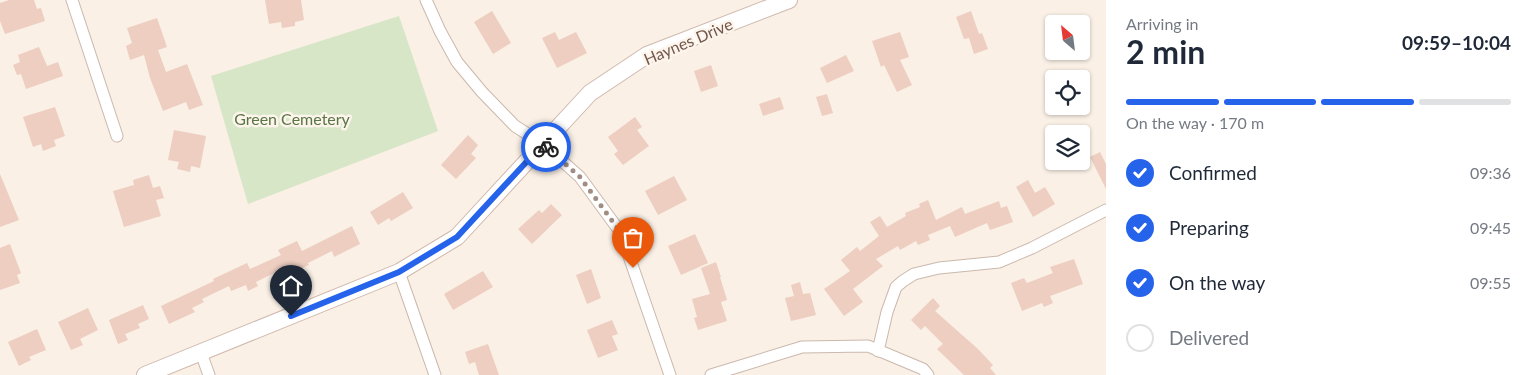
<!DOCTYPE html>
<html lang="en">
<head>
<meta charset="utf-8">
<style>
	:root { --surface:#fff; --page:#f2f2f3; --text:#1f2937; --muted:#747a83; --line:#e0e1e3; --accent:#2563eb }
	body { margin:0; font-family:Lato,sans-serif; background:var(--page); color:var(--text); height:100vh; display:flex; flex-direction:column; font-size:19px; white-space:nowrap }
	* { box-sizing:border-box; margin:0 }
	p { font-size:16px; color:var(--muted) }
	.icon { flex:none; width:28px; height:28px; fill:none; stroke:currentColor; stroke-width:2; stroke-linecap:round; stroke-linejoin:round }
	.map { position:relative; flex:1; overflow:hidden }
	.details { display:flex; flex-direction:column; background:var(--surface); width:425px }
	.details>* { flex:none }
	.needle { width:32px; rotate:332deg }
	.fabs { position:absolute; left:1045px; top:15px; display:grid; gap:10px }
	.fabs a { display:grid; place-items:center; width:45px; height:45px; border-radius:5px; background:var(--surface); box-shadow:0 1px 4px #0004; font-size:25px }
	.pin { position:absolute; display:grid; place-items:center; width:42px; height:42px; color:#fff; margin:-51px -21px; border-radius:50% 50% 50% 0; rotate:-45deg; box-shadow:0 0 5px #0007 }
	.pin .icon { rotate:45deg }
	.courier { position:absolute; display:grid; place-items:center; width:50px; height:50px; margin:-25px; border:4px solid #2563eb; border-radius:50%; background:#fff; color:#222; box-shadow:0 1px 6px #0007 }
	.head em { font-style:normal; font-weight:700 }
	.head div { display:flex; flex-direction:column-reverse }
	.head { display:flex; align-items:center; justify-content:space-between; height:85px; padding:0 20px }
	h1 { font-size:32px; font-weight:700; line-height:38px }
	.bar { display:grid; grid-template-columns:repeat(4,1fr); gap:8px 5px; align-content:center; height:60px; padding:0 20px }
	.bar i { height:6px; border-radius:4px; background:var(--line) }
	.bar .current { background:var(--accent) }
	.bar p { grid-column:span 4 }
	ol { padding:0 20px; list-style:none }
	li { display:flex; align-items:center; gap:15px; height:55px }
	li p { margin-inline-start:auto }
	li .icon { padding:5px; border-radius:50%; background:var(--accent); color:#fff; stroke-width:4 }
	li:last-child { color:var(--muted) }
	li i { width:28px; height:28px; border:2px solid var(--line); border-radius:50% }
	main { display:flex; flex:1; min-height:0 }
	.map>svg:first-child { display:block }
</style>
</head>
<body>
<main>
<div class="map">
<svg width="1106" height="375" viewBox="0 0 1106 375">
	<rect width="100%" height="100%" fill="#faf0e6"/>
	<!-- green -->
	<path fill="#d6e6c6" d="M399 16 438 131 248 204 211 76Z"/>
	<!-- building -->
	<g fill="#edcec0">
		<path d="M9 0H34L37 9 41 8 45 21 5 34 0 21V3Z"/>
		<path d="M265 0H301L304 20 295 22V26L282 28 281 22 269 24Z"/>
		<path d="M492 11 511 43 493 54 474 22Z"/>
		<path d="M971 11 979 34 982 33 988 49 974 54 969 38 964 39 956 17Z"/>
		<path d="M157 18 167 47 158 50 166 72 187 64 203 105 189 110 186 102 163 111 150 78 144 55 130 60 126 46 132 43 127 28Z"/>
		<path d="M555 32 559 40 576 32 587 53 557 68 542 38Z"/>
		<path d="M900 32 909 57 900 60 912 85 897 92 884 65 881 67 872 41Z"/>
		<path d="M39 47 47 66 58 62 63 76 26 89 21 74 17 75 13 65 20 62 18 55Z"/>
		<path d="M846 55 854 71 827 83 820 68Z"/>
		<path d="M711 65 718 86 701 92 694 71Z"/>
		<path d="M827 94 833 113 822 116 816 97Z"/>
		<path d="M780 97 784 109 763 116 759 104Z"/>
		<path d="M55 107 65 136 54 140 56 146 43 151 41 144 33 147 23 117Z"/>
		<path d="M635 117 642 127 637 130 649 146 623 165 614 154 618 151 608 137Z"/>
		<path d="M174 130 206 136 200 168 191 166 190 172 177 169 179 162 168 160Z"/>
		<path d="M468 135 478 145 471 154 476 158 456 179 441 165Z"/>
		<path d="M1100 152 1106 164V189L1090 157Z"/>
		<path d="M0 174 19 220 0 227Z"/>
		<path d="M149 175 153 188 160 186 164 198 156 200 161 216 124 227 113 191 134 185 133 180Z"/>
		<path d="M674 176 687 200 658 215 645 191Z"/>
		<path d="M1028 180 1035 193 1045 187 1055 204 1033 217 1016 187Z"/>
		<path d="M403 192 413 208 391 221 389 218 378 225 370 212Z"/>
		<path d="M928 200 936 220 962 207 965 214 999 201 1001 208 1007 206 1013 222 990 230 987 223 955 237 950 226 928 235 930 240 918 245 916 241 900 250 898 246 876 259 883 266 853 289 863 302 844 316 824 289 850 271 841 260 857 247 860 251 879 236 870 222 880 216 887 227 906 216 905 213 920 207 919 204Z"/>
		<path d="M551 204 562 215 532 244 518 229 539 210 542 213Z"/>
		<path d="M352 226 360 244 334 257 332 251 308 263 309 265 283 277 280 270 256 282 258 286 248 291 246 285 231 291 229 286 202 299 204 302 192 308 195 312 169 324 161 306 214 281 213 279 247 263 250 269 281 255 278 250 297 241 302 251Z"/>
		<path d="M695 234 708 263 681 275 668 246Z"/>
		<path d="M10 244 21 273 17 275 20 283 0 290V248Z"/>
		<path d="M1074 259 1083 284 1050 296 1053 303 1044 307 1042 303 1022 311 1011 283 1024 278 1027 283 1053 273 1050 267Z"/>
		<path d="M716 262 721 277H720L727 300 721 302 727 321 698 330 694 318 697 317 692 299 710 294 701 268Z"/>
		<path d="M591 269 601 298 587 304 576 275Z"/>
		<path d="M483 271 493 287 453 310 444 294Z"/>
		<path d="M800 282 803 294 810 293 816 315 791 321 785 298 794 296 791 285Z"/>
		<path d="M933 298 940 306 935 311 978 349 993 365 990 368 996 375H964L937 349 943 344 925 326 921 330 911 320Z"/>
		<path d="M143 305 149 319 138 324 140 328 125 334 128 340 118 344 109 320Z"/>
		<path d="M88 308 98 330 80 339 83 345 71 350 58 322Z"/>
		<path d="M612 320 618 334 612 336 618 350 598 358 587 330Z"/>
		<path d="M37 329 46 350 29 357 31 360 19 366 8 342Z"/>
		<path d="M488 344 499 375H479L475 362 469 364 465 352Z"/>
	</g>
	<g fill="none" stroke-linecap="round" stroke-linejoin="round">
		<!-- street casing -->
		<g stroke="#cbb8ad" stroke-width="13">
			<g id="street">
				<path d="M72 0 117 136"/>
				<path d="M426 0 440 31 457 62 482 92 515 126 543 144 580 177 621 233 670 375"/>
				<path d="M399 272 435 375"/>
				<path d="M878 351 887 312 896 287 903 281 914 274 939 268 999 262 1032 248 1106 210"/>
				<path d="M201 353 209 375"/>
				<path d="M711 375 802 347 868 346 923 369 928 375"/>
			</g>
		</g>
		<!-- secondary casing -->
		<g stroke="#cfb9ae" stroke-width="18">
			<path id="secondary" d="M145 375 399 272 457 237 590 93 647 55 789 0"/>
		</g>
		<!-- street -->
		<use href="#street" stroke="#fff" stroke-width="11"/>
		<!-- secondary -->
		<use href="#secondary" stroke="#fff" stroke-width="16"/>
	</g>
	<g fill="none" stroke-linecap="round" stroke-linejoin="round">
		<!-- done -->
		<path stroke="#a18d83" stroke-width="5" stroke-dasharray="0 9" d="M546 147 580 177 621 233 633 268"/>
		<!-- route -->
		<path stroke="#2563eb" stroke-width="6" d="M291 316 399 272 457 237 543 144 546 147"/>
	</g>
	<g text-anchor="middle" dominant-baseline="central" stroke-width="5" stroke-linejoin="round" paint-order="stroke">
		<!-- street labels -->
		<g font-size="16" fill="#71574d" stroke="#fdf5ec">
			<text transform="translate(688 41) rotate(-23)">Haynes Drive</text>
		</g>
		<!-- park labels -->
		<g font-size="16" fill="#597646" stroke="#fdf5ec">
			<text x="292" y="118">Green Cemetery</text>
		</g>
	</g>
</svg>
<div class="fabs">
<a><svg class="needle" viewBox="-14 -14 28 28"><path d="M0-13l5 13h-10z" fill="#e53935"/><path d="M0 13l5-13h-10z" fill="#747a83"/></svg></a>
<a><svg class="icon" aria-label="locate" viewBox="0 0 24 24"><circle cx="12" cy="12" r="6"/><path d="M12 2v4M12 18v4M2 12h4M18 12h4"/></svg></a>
<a><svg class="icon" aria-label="layers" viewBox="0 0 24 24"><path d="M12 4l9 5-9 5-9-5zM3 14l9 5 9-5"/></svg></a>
</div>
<div class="pin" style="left:633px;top:268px;background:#ea580c"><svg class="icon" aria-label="bag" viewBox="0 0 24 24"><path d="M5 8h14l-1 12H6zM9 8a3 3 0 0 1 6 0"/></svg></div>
<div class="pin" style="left:291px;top:316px;background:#1f2937"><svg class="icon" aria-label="home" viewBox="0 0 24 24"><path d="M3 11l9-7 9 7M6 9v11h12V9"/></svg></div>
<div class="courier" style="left:546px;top:147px"><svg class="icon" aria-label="bike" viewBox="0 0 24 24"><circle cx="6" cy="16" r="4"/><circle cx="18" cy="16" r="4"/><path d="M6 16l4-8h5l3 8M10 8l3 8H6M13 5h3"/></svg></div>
</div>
<section class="details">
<div class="head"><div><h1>2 min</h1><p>Arriving in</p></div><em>09:59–10:04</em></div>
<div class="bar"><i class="current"></i><i class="current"></i><i class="current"></i><i></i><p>On the way · 170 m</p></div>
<ol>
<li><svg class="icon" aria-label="check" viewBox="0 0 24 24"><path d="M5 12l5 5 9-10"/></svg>Confirmed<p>09:36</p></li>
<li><svg class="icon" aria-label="check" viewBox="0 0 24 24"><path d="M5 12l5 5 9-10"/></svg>Preparing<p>09:45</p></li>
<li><svg class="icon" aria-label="check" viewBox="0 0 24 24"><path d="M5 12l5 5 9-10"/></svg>On the way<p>09:55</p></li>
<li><i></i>Delivered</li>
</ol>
</section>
</main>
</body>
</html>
